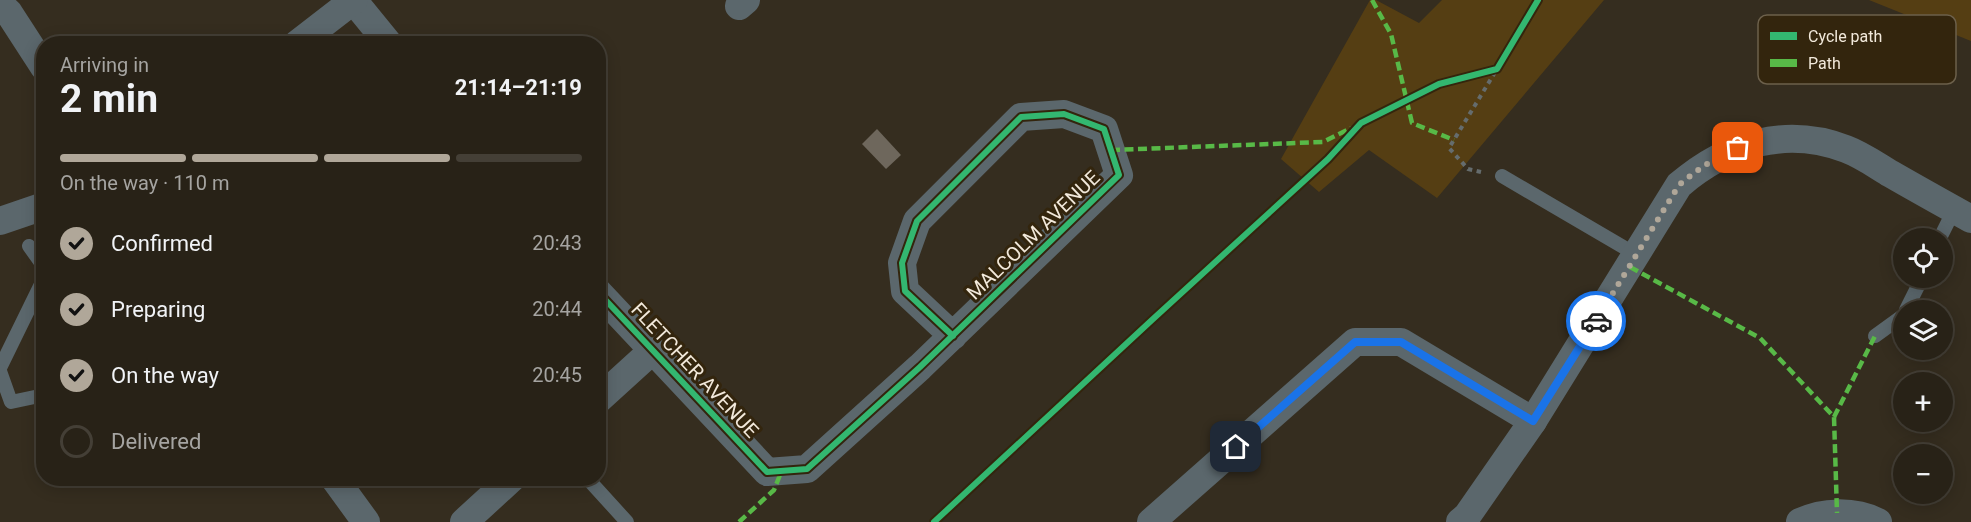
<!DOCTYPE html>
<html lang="en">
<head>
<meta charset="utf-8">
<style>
	:root { --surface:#282217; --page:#342f24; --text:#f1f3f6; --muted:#a5a4a1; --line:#443f36; --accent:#b0a799 }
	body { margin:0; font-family:Roboto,sans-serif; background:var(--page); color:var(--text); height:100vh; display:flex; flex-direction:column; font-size:22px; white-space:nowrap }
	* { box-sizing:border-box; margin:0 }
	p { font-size:20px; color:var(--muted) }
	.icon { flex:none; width:33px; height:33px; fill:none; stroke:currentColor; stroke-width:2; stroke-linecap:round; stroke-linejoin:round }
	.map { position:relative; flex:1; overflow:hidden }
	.drawer { position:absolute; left:36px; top:36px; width:570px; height:450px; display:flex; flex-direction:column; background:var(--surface); border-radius:24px; box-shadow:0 3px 15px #0003,0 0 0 2px var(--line) }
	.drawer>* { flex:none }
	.fabs { position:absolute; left:1893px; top:228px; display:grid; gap:12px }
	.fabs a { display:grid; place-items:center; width:60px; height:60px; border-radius:50%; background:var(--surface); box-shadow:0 3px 15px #0003,0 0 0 2px var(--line); font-size:30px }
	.pin { position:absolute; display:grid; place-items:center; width:51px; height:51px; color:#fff; margin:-26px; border-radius:12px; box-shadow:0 3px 9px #0006 }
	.courier { position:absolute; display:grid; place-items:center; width:60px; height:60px; margin:-30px; border:4px solid #1a73e8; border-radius:50%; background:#fff; color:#222; box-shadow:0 2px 8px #0007 }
	.head em { font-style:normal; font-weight:700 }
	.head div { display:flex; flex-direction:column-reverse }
	.head { display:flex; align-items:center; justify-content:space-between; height:102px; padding:0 24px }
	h1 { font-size:39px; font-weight:700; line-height:45px }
	.bar { display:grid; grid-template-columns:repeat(4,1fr); gap:9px 6px; align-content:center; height:72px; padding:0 24px }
	.bar i { height:8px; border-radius:4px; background:var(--line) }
	.bar .current { background:var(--accent) }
	.bar p { grid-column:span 4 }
	ol { padding:0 24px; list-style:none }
	li { display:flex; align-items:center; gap:18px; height:66px }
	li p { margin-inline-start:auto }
	li .icon { padding:6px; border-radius:50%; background:var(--accent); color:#111; stroke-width:4 }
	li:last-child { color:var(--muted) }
	li i { width:33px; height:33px; border:3px solid var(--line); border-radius:50% }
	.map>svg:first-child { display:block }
</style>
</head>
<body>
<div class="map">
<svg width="1971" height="522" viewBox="0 0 1971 522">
	<rect width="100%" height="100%" fill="#352d1f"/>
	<!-- green -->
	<g fill="#553e13">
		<path d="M1370 0H1376L1419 23 1442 0H1604L1437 198 1369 150 1319 192 1281 159Z"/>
		<path d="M1869 0H1971V41Z"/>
	</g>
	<!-- building -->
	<path fill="#6e675c" d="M877 129 901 155 886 169 862 144Z"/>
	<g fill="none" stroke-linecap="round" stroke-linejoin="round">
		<!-- path -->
		<g stroke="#656c6d" stroke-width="4" stroke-dasharray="4.5 4.5" stroke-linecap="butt">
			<path d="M1481 172 1468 169 1449 148 1497 69"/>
			<path d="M934 522 1153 319 1328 159 1361 123 1439 84 1497 69 1538 0"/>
		</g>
		<!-- lane -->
		<g stroke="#5b676c" stroke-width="14">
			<path d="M1502 176 1637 255"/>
			<path d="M1940 238 1954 210"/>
			<path d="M29 246 44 267"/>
			<path d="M1906 310 1922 278"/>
			<path d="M1875 336 1904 315"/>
			<path d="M0 368 44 278"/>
			<path d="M0 371 11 402 44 395"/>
			<path d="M587 478 627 522"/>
		</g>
		<!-- street -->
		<g stroke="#5b676c" stroke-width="28">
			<path d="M353 0 389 44"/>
			<path d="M0 4 9 13 44 67"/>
			<path d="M739 6 746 0"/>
			<path d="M297 44 354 0"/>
			<path d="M0 221 44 206"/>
			<path d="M598 292 767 472 807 469 920 367 1119 175 1104 129 1064 114 1021 117 917 221 902 263 905 291 953 336"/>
			<path d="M598 400 653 350"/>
			<path d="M334 478 366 522"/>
			<path d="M464 522 512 478"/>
			<path d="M1151 522 1355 342H1401L1533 421"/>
			<path d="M1460 522 1467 516 1533 421 1679 185C1727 144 1785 126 1846 149 1862 155 1876 165 1891 174 1917 189 1944 204 1971 219"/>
			<path d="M1800 522C1823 511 1854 510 1878 522"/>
		</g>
		<!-- quiet -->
		<g stroke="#58b947" stroke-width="4.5" stroke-dasharray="9 4.5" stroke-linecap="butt">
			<path d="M1372 0 1391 34 1412 123 1454 140"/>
			<path d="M1111 150 1323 142 1351 128"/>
			<path d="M1630 267 1760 338 1834 417 1837 513"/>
			<path d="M1834 417 1875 336"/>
			<path d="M739 522 774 490 782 470"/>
		</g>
		<!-- cycleway casing -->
		<g stroke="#33250d" stroke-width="10">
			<g id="cycleway">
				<path d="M598 292 767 472 807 469 920 367 1119 175 1104 129 1064 114 1021 117 917 221 902 263 905 291 953 336"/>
				<path d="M934 522 1153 319 1328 159 1361 123 1439 84 1497 69 1538 0"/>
			</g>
		</g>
		<!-- cycleway -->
		<use href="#cycleway" stroke="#33b770" stroke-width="6"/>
	</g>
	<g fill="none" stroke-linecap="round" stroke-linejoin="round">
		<!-- done -->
		<path stroke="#b0a799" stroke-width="6" stroke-dasharray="0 10.8" d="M1596 321 1679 185C1698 169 1716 157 1738 148"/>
		<!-- route -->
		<path stroke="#1a73e8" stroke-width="8" d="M1236 447 1355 342H1401L1533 421 1596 321"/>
	</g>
	<g text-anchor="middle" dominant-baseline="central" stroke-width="6" stroke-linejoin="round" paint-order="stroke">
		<!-- street labels -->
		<g font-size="20" fill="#f2e9db" stroke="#33250d">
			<text transform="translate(1033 235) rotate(-44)">MALCOLM AVENUE</text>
			<text transform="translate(695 370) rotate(47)">FLETCHER AVENUE</text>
		</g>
	</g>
	<!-- legend -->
	<rect x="1758" y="15" width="198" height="69" rx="9" fill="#33250d" stroke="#6c604b" stroke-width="1.5"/>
	<rect x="1770" y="32" width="27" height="8" fill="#33b770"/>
	<rect x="1770" y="59" width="27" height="8" fill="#58b947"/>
	<g font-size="16" fill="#f2e9db">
		<text x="1808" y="42">Cycle path</text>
		<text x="1808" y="69">Path</text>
	</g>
</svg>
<div class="fabs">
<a><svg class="icon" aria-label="locate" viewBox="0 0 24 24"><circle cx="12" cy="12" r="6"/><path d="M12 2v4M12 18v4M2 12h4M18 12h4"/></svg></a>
<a><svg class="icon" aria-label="layers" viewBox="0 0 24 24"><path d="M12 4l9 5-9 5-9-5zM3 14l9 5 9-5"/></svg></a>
<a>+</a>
<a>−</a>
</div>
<div class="pin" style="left:1738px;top:148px;background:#ea580c"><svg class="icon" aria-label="bag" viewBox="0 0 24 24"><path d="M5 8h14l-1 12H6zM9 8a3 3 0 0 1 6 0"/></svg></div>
<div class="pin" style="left:1236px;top:447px;background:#1f2937"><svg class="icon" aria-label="home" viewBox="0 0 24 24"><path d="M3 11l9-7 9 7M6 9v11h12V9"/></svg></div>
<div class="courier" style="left:1596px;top:321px"><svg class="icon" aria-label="car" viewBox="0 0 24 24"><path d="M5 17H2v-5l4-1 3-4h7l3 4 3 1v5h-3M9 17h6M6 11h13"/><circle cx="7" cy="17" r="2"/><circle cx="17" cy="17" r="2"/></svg></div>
<section class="drawer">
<div class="head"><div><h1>2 min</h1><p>Arriving in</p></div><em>21:14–21:19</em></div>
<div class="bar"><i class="current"></i><i class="current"></i><i class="current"></i><i></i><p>On the way · 110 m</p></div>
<ol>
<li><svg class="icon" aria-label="check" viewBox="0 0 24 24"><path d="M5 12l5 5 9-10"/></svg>Confirmed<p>20:43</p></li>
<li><svg class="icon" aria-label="check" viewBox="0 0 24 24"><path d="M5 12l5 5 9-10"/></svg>Preparing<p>20:44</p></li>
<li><svg class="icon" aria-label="check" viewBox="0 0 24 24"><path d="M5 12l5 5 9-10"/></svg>On the way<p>20:45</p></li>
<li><i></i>Delivered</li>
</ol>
</section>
</div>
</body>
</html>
